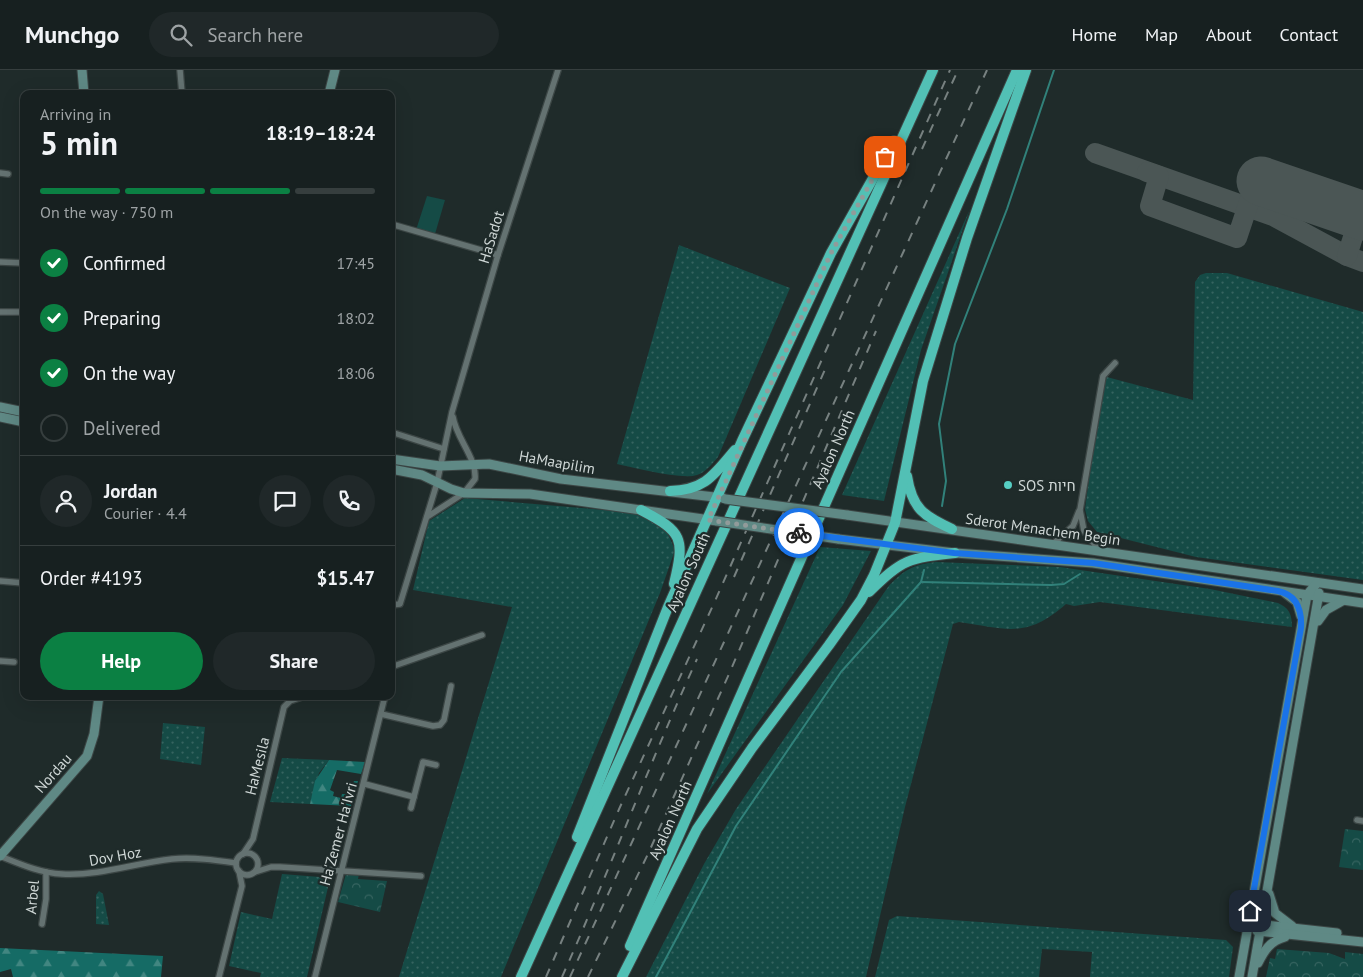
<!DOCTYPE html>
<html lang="en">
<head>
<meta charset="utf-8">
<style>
	:root { --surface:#172020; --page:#202829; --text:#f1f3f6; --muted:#9ea3a5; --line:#363e3e; --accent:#0b8043 }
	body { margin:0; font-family:"PT Sans",Heebo,sans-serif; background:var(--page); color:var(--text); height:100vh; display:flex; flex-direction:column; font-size:19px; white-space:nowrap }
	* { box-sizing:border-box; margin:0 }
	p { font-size:16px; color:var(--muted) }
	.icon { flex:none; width:28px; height:28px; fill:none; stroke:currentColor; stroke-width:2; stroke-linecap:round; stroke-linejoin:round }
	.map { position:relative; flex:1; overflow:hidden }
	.side { position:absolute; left:20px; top:20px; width:375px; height:610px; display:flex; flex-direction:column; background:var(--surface); border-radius:10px; box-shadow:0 5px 20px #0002,0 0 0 1px var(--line) }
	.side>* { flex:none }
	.pin { position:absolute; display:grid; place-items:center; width:42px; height:42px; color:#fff; margin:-21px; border-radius:10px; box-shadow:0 2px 8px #0006 }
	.courier { position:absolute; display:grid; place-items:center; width:50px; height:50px; margin:-25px; border:4px solid #1a73e8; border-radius:50%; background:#fff; color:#222; box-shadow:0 1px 6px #0007 }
	.headline em { font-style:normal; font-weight:800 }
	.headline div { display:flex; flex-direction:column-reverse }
	.headline { display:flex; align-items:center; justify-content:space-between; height:85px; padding:0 20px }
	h1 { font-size:32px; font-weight:800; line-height:38px }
	.bar { display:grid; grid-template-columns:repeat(4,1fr); gap:8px 5px; align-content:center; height:60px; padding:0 20px }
	.bar i { height:6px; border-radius:4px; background:var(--line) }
	.bar .selected { background:var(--accent) }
	.bar p { grid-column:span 4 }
	.line { display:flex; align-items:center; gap:12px; padding:0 20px; border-top:1px solid var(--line) }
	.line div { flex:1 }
	.round { display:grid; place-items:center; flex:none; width:52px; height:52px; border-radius:26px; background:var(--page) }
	ol { padding:0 20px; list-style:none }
	li { display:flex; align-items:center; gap:15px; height:55px }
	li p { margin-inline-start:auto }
	li .icon { padding:5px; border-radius:50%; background:var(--accent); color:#fff; stroke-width:4 }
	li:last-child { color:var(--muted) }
	li i { width:28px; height:28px; border:2px solid var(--line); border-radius:50% }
	.button { display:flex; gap:10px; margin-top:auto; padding:10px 20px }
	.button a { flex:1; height:58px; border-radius:30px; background:var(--accent); color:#fff; font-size:20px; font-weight:800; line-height:58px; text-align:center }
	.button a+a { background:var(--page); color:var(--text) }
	header { display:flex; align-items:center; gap:30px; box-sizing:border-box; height:70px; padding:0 25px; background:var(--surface); border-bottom:1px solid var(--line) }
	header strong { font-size:24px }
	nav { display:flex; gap:28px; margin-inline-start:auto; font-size:18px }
	.search { width:350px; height:45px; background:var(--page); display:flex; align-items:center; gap:12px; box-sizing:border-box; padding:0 18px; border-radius:28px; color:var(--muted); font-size:19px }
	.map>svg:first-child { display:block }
</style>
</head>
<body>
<header>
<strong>Munchgo</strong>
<div class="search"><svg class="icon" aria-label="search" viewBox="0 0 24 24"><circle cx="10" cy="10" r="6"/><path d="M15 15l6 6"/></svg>Search here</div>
<nav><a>Home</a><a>Map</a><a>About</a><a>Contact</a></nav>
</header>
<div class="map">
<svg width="1363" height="907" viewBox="0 0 1363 907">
	<defs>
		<pattern id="grass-dots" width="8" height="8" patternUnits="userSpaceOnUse" patternTransform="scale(1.25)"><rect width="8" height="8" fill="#154b46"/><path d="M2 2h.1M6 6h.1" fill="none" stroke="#366460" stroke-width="1.8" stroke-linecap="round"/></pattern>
		<pattern id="forest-firs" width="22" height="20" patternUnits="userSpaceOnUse" patternTransform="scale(1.25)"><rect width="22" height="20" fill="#156b65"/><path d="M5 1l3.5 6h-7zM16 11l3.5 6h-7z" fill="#418681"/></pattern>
		<pattern id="park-crowns" width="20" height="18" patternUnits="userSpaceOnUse" patternTransform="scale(1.25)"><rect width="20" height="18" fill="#154b46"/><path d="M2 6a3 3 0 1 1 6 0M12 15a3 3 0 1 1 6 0" fill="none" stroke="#366460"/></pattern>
	</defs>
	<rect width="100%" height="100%" fill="#1f2b2a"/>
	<!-- grass -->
	<g fill="url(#grass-dots)">
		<path d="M970 139 921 280 884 431 842 425Z"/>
		<path d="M679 175 790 218 718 387C712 394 706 402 697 405 682 410 635 398 617 394Z"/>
		<path d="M1206 203H1227L1363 242V510L1196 487 1097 462 1088 451 1085 439 1103 306 1193 330 1195 212 1200 205Z"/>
		<path d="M465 428 640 443 665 457 675 480 660 523 501 907H399L512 537 413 520 429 451Z"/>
		<path d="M820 477 871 481 843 535 707 724Z"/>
		<path d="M936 492 1060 497 1210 519 1278 533C1289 538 1292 544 1292 557L1100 532 1074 536 1066 534C1026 569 1008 559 959 552L953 554 905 737 866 907H646L704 794 736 739 888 517C902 501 914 494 936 492Z"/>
		<path d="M163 653 205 657 201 695 160 689Z"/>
		<path d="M282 688 329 690 319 703 310 734 270 732Z"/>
		<path d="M282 804 320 807 329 813 307 907H260L261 903 229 896 241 842 272 849Z"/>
		<path d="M99 821 103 824 109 855 96 854V825Z"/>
		<path d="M897 846 1226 870 1233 877 1229 907H1090L1092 882 1042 879 1039 907H875L889 850Z"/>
	</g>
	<!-- forest -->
	<g fill="url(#forest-firs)">
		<path d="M329 690 365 692 361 704 337 700 330 720 334 722 333 726 341 728 342 724H348L354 711H358L351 736 310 734 315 711Z"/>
		<path d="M0 878 163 886 161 907H13L11 899 0 902Z"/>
	</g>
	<!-- park -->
	<g fill="url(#park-crowns)">
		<path d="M1345 759 1363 761V800L1339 797Z"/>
		<path d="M346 804H359L358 809 387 811 380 842 338 832Z"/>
		<path d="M1277 879 1329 883 1345 889V882L1363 884V907H1266L1270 888 1275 889Z"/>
	</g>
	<!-- garden -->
	<path fill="#154b46" d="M427 126 445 130 435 164 416 160Z"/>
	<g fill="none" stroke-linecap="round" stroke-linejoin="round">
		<!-- stream -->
		<g stroke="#31817a" stroke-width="2">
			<path d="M942 436 946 411 939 354 955 274 1007 139 1054 0"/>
			<path d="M921 512 1051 515 1064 514 1080 504"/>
			<path d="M656 907 736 756 841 602 921 512 924 500"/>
		</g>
		<!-- taxiway -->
		<g stroke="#4b5655" stroke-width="20">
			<path d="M1095 83 1273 146 1347 186 1363 192"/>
			<path d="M1147 102 1159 106 1150 136 1237 168 1250 129 1261 111"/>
			<path d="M1347 186 1360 145"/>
		</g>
		<!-- runway -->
		<path stroke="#4b5655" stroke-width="49" d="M1261 111 1363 146"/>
		<!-- street casing -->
		<g stroke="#3c4645" stroke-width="8">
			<g id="street">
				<path d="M180 0 182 24"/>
				<path d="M0 103 8 104"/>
				<path d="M391 154 498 185"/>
				<path d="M0 192 24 193"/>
				<path d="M0 242H24"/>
				<path d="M391 362 444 379"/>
				<path d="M427 447 464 423 475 409C477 388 456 368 453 347"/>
				<path d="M1053 474 1073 456 1079 441"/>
				<path d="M1100 481 1084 461 1080 440 1103 306 1115 293"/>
				<path d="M0 511 24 513"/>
				<path d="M391 535 400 534 437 413 452 342 498 185 558 0"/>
				<path d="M0 591 14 592"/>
				<path d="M391 597 482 565"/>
				<path d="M170 626 199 627"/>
				<path d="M381 644 433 656 440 655 444 650 451 616"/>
				<path d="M365 714 414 727"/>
				<path d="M411 738 423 692 436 695"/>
				<path d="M1357 750 1363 751"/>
				<circle cx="247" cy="794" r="11"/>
				<path d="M243 784 253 769 284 637 290 631 305 626"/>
				<path d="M0 786C20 794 40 803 62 804 100 806 135 793 172 789 193 787 215 790 236 793"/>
				<path d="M255 802 271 797H280L421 806"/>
				<path d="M42 854 46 829V802"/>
				<path d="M219 907 242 816 239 801"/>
				<path d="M315 907 385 626"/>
			</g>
		</g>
		<!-- secondary casing -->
		<g stroke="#3c4645" stroke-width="11">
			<g id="secondary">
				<path d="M82 0 84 24"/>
				<path d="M329 24 335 0"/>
				<path d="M0 337 24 342"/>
				<path d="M0 347 24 352"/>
				<path d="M391 389 440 396 489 394 561 409 723 428"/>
				<path d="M391 399 422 405 451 419 464 423 530 424 717 451"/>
				<path d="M847 445 1363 519"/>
				<path d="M838 469 955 483 1093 493 1363 533"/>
				<path d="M1285 523 1297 532 1301 546"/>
				<path d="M1318 551 1326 540 1342 531"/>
				<path d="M0 786 87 686 94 664 99 626"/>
				<path d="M1269 824 1275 843 1292 856"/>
				<path d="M1256 854 1337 863"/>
				<path d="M1257 861 1363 872"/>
				<path d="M1258 893C1264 881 1270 871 1285 867"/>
				<path d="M1239 907 1307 525 1317 513"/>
				<path d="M1252 907 1319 523"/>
			</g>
		</g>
		<!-- highway casing -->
		<g stroke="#3c4645" stroke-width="12">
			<g id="highway">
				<path d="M907 406C912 439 924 446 952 459"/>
				<path d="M670 421C705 420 714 405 735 380"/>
				<path d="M641 440C683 462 685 468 674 514"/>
				<path d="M869 522C903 489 908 488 955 483"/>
				<path d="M577 767 668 537 742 371 831 183 894 71"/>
				<path d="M630 876 1017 0"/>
				<path d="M521 907 933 0"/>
				<path d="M622 907 697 759 752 678 829 575 861 530 874 505 895 453 923 311 967 168 1026 0"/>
			</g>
		</g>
		<!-- street -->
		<use href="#street" stroke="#647271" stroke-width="5.5"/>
		<!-- secondary -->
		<use href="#secondary" stroke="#5f8985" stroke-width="9"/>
		<!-- highway -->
		<use href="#highway" stroke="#52c0b5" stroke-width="10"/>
		<!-- rail -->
		<g stroke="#778180" stroke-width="2" stroke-dasharray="9 9" stroke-linecap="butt">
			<path d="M922 79 958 0"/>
			<path d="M734 507 827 295"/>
			<path d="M546 907 620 737 715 531 950 0"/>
			<path d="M562 907C609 802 649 694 697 589"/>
			<path d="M570 907 987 0"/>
			<path d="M588 907 648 784 729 604 876 261"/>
		</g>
		<!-- secondary-bridge casing -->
		<g stroke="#3c4645" stroke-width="11" stroke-linecap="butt">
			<g id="secondary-bridge">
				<path d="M725 429 847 445"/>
				<path d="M717 451 838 469"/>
			</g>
		</g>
		<!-- secondary-bridge -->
		<use href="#secondary-bridge" stroke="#5f8985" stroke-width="9"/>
	</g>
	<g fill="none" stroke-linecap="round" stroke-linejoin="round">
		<!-- done -->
		<path stroke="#919b9a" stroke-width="5" stroke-dasharray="0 9" d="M799 463 708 450 831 183 885 87"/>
		<!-- route -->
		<path stroke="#1a73e8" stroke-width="6" d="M799 463 954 483 1093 493 1278 521C1297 525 1302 540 1301 558L1250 841"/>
	</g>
	<!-- markers -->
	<circle fill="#56cec3" stroke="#1f2b2a" stroke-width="2" cx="1008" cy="415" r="5"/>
	<g text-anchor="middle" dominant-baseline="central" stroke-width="4.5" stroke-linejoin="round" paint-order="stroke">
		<!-- street labels -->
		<g font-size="15" fill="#cfd7d6" stroke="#1f2b2a">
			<text transform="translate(491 167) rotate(-73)">HaSadot</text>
			<text transform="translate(833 379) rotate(-66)">Ayalon North</text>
			<text transform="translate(557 392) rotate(10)">HaMaapilim</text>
			<text transform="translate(1043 459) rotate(8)">Sderot Menachem Begin</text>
			<text transform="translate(688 502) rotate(-66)">Ayalon South</text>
			<text transform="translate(257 696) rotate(-76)">HaMesila</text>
			<text transform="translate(53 703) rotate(-48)">Nordau</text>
			<text transform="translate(670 750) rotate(-66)">Ayalon North</text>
			<text transform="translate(338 764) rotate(-75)">Ha'Zemer Ha'Ivri</text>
			<text transform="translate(115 786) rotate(-10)">Dov Hoz</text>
			<text transform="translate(32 827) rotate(-85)">Arbel</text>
		</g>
		<!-- poi labels -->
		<g font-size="15" fill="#cfd7d6" stroke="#1f2b2a" text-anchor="start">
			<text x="1018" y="415">SOS חיות</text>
		</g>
	</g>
</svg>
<div class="pin" style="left:885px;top:87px;background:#ea580c"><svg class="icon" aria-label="bag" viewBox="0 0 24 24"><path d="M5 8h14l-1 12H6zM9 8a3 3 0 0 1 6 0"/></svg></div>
<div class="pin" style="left:1250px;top:841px;background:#1f2937"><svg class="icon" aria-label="home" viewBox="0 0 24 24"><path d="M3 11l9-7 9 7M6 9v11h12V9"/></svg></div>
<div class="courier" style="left:799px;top:463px"><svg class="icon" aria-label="bike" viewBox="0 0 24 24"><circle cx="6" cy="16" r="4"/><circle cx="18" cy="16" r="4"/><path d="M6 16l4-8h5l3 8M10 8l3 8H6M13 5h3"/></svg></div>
<section class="side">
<div class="headline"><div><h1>5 min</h1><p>Arriving in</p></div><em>18:19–18:24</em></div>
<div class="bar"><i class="selected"></i><i class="selected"></i><i class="selected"></i><i></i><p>On the way · 750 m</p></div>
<ol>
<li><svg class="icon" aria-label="check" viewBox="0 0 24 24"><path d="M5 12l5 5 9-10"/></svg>Confirmed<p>17:45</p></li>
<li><svg class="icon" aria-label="check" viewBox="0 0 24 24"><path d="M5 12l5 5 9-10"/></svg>Preparing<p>18:02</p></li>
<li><svg class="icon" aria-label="check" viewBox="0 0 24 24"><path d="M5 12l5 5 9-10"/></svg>On the way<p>18:06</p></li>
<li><i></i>Delivered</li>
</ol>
<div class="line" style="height:90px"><a class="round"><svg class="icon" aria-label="person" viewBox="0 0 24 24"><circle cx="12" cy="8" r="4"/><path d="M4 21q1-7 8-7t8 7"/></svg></a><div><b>Jordan</b><p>Courier · 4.4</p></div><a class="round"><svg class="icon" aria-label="chat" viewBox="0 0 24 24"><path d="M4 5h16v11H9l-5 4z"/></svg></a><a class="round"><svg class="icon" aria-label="phone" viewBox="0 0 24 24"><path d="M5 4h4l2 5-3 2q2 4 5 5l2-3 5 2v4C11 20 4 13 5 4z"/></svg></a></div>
<div class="line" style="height:65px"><div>Order #4193</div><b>$15.47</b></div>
<div class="button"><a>Help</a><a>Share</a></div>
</section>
</div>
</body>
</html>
